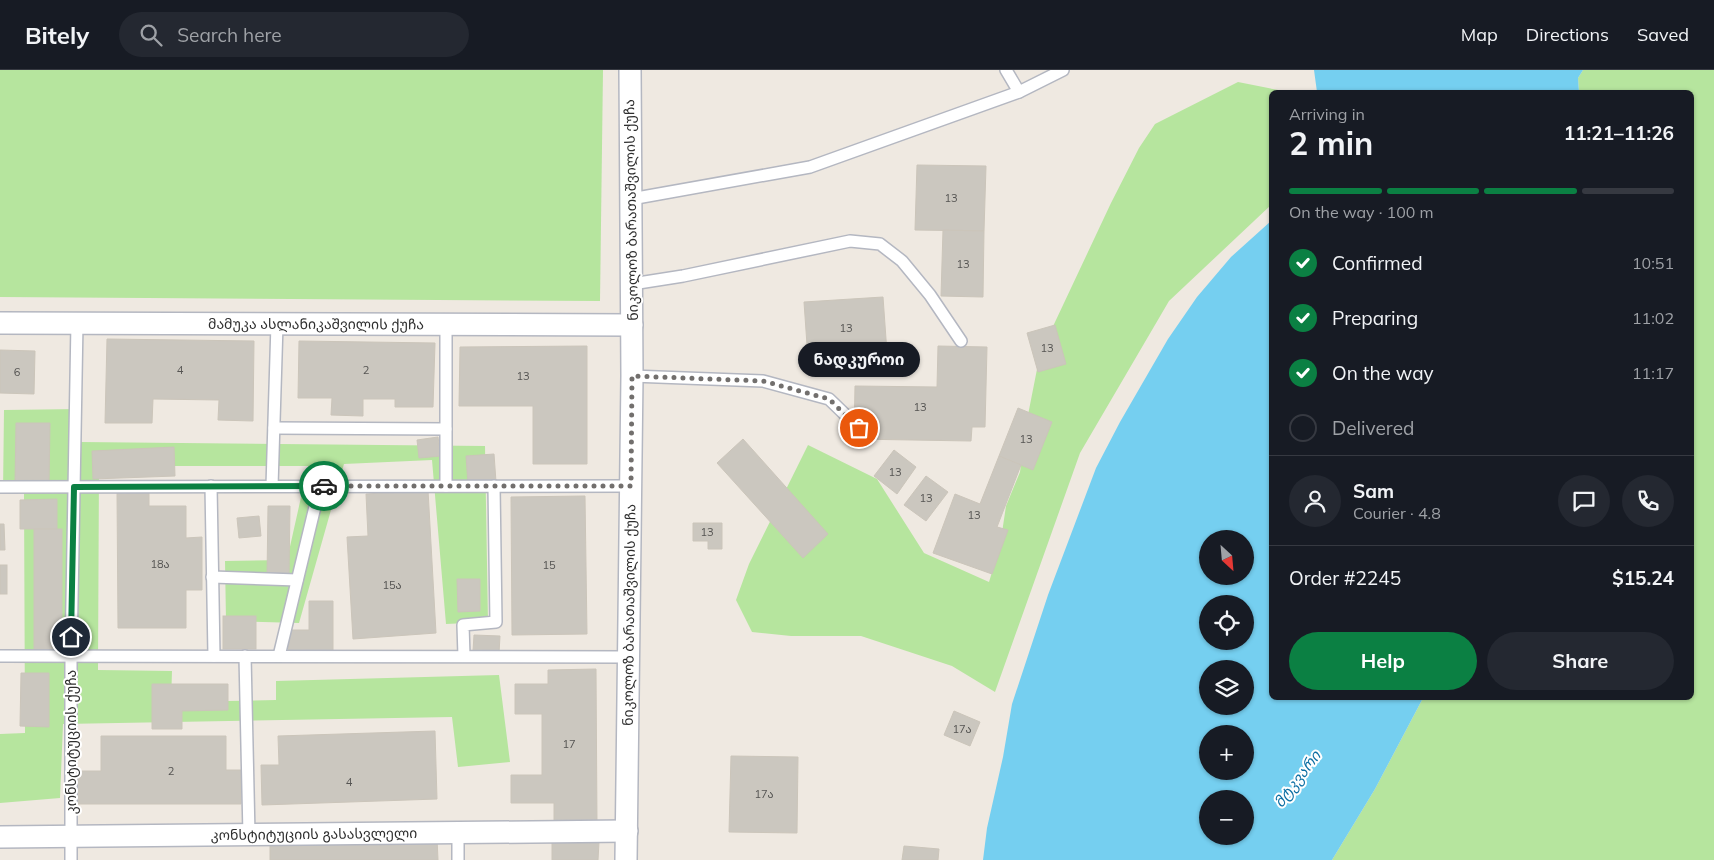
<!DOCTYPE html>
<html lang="en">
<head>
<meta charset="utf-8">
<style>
	:root { --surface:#171b24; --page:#242831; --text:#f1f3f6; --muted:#9ea1a6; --line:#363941; --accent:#0b8043 }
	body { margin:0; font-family:Mulish,"Noto Sans Georgian",sans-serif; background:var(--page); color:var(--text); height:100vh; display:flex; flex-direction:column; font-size:19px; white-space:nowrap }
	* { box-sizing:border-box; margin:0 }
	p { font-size:16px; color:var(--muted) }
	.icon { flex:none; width:28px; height:28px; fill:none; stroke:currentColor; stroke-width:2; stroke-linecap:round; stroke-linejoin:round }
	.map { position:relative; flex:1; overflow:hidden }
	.panel { position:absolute; left:1269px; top:20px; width:425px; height:610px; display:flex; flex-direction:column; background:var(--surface); border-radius:8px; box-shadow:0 1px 4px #0004 }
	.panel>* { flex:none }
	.needle { width:32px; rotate:154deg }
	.fabs { position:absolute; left:1199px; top:460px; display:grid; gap:10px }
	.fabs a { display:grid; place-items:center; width:55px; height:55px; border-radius:50%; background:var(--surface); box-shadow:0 1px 4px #0004; font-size:25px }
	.pin { position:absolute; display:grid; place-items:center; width:42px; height:42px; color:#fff; margin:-21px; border:2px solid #fff; border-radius:50%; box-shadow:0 1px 5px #0007 }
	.courier { position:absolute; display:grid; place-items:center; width:50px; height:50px; margin:-25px; border:4px solid #0b8043; border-radius:50%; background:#fff; color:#222; box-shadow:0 1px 6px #0007 }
	.bubble { position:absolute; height:35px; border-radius:18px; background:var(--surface); box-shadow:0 1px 4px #0004; font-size:16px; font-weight:700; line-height:35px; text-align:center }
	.headline em { font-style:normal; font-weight:700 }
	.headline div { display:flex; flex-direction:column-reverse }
	.headline { display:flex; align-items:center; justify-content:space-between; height:85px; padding:0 20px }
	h1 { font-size:32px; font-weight:700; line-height:38px }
	.bar { display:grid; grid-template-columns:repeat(4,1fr); gap:8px 5px; align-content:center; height:60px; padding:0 20px }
	.bar i { height:6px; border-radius:4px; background:var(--line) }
	.bar .active { background:var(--accent) }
	.bar p { grid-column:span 4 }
	.line { display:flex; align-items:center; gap:12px; padding:0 20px; border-top:1px solid var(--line) }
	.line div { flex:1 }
	.round { display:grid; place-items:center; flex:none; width:52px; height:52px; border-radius:26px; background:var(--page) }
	ol { padding:0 20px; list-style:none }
	li { display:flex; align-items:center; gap:15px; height:55px }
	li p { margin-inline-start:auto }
	li .icon { padding:5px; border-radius:50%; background:var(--accent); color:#fff; stroke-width:4 }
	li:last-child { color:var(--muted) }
	li i { width:28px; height:28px; border:2px solid var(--line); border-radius:50% }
	.primary-button { display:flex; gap:10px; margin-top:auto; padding:10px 20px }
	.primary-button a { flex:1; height:58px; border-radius:30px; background:var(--accent); color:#fff; font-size:20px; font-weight:700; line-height:58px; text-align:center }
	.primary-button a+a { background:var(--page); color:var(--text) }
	header { display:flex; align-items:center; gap:30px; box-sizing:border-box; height:70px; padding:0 25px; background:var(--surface); border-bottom:1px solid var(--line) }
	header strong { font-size:24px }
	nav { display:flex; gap:28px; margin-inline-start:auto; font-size:18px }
	.search { width:350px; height:45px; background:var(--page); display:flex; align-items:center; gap:12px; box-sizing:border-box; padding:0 18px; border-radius:28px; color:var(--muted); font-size:19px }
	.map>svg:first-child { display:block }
</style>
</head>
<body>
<header>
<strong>Bitely</strong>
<div class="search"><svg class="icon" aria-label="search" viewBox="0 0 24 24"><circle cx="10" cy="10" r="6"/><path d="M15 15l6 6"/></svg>Search here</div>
<nav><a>Map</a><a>Directions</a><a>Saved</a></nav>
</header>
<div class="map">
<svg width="1714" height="790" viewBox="0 0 1714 790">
	<rect width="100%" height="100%" fill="#efe9e1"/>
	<!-- green -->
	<g fill="#b6e59e">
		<path d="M0 0H603L600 231 0 227Z"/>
		<path d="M1583 0H1714V790H1332L1375 719 1423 628H1691V22H1579L1578 8Z"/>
		<path d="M1238 12 1278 20 1280 22H1271V135L1169 231 1080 383 995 622 952 596 861 566H791L752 562 736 530 749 494 808 375 877 409 924 483 989 512 1000 476 1006 436 1020 402 1027 350 1040 284 1111 133 1139 78 1155 54Z"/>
		<path d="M80 339V372L485 376 488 552 446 554 432 390 344 394 299 553 226 551 225 491 287 490 308 396H99L98 600 172 601 171 632 276 630V611L499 605 510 692 458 697 452 647 63 654 60 728 0 733V664L25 663 24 422 3 423 4 340Z"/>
	</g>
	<!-- water -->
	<g fill="#75cff0" fill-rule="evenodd">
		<path d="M1314 0H1583L1578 8 1579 22H1317Z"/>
		<path d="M1271 151V628H1423L1375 719 1332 790H983L987 758 1003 687 1012 634 1048 525 1096 398 1120 352 1168 269 1197 227 1231 187ZM1208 469H1245V506H1208ZM1208 534H1245V571H1208ZM1208 599H1245V636H1208ZM1208 664H1245V701H1208ZM1208 729H1245V766H1208Z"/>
	</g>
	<!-- building -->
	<g fill="#cbc7bf" stroke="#cbc5ba">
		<path d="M917 95 986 96 984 161 915 160Z"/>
		<path d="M943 160 984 161 983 227 941 226Z"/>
		<path d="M883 227 887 283 808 289 804 232Z"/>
		<path d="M1055 255 1066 294 1038 302 1027 263Z"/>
		<path d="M107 269 254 271 253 351 218 350 219 330 153 329 152 353H105Z"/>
		<path d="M299 271 435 273 433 337H395V329H363V346L331 345 332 328H298Z"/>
		<path d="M587 276V394H533V336H459L460 277Z"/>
		<path d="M938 276 987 277 985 357H972L971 371 854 369 855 316 937 317Z"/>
		<path d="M0 280 35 281 34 324 0 323Z"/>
		<path d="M1018 338 1052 352 1033 400 999 386Z"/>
		<path d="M16 353H50L49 414 15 413Z"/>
		<path d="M438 367 441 386 419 388 417 370Z"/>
		<path d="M743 369 828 464 803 488 717 393Z"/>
		<path d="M174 377 175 406 93 409 92 381Z"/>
		<path d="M894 380 916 397 897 424 874 406Z"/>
		<path d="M494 384 496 412 468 414 466 386Z"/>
		<path d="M999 386 1021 395 997 457 1008 460 992 504 933 483 955 424 980 434Z"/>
		<path d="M926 406 948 422 926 451 904 435Z"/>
		<path d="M428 420 436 563 353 569 347 467 368 466 366 424Z"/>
		<path d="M117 422H149V436H186V468L202 467V520H186V558H118Z"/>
		<path d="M585 426 587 564 512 565 511 427Z"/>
		<path d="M57 429V459H20V430Z"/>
		<path d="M268 436H290L289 506H267Z"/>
		<path d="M259 446 261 466 239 468 237 448Z"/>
		<path d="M693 453H722V479H708V471H693Z"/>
		<path d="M0 454H4L5 480H0Z"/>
		<rect x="34" y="459" width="28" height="121"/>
		<rect x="0" y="495" width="7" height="29"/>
		<path d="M457 509H480V541L458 542Z"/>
		<path d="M309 531H333V582L288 581V560H309Z"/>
		<rect x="223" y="546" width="33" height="33"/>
		<path d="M474 565 500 566 499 583 473 581Z"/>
		<path d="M596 599 597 755 554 756V733H511V705H542V644H515V614H548V600Z"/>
		<path d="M21 603H49V657L20 656Z"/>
		<path d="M152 614H228V640L182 641V659H152Z"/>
		<path d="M954 641 980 652 970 676 944 665Z"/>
		<path d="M435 661 437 729 262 735 261 695H279L278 666Z"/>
		<path d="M101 666H226V700H241V734H75V701H101Z"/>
		<path d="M731 686 798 687 797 763 729 762Z"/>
		<path d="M437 768 438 790H270V776Z"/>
		<path d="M552 771 599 772 598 790H552Z"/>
		<path d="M904 776 939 779 938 790H902Z"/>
	</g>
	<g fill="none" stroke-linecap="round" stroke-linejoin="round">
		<!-- service casing -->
		<g stroke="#b4b7c1" stroke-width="14">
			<g id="service">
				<path d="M1006 0 1019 22"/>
				<path d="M631 129 810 97 1019 22 1063 0"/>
				<path d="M632 214 683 206 850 171 880 174 902 191 930 225 961 271"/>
				<path d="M632 306 763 311 829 329 859 358"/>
				<path d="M274 358 446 359"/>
				<path d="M211 416 214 586"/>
				<path d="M272 416 277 254"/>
				<path d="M446 416V254"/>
				<path d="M0 417 631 416"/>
				<path d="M212 507 297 510"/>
				<path d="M0 586 629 587"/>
				<path d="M245 586 249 765"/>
				<path d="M279 586 320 416"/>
				<path d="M464 586 463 555 496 552 494 416"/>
				<path d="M71 790V586L77 253"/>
				<path d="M458 790V764"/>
			</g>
		</g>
		<!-- minor casing -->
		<g stroke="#b4b7c1" stroke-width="24">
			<g id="minor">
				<path id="s1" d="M0 253 632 255"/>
				<path id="s2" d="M0 767 627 761"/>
				<path id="s3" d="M626 790 632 306 630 0"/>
			</g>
		</g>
		<!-- service -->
		<use href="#service" stroke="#fff" stroke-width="11"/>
		<!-- minor -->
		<use href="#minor" stroke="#fff" stroke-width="21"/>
	</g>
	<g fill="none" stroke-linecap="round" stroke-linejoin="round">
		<!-- done -->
		<path stroke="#726f6d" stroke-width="5" stroke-dasharray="0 9" d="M324 416H631L632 306 763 311 829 329 859 358"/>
		<!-- route -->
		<path stroke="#0b8043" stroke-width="6" d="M71 567 74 417 324 416"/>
	</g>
	<g text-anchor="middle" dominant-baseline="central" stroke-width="4" stroke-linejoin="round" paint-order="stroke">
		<!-- number labels -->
		<g font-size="11" fill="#555452">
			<text x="951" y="128">13</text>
			<text x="963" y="194">13</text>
			<text x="846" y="258">13</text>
			<text x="1047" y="278">13</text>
			<text x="180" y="300">4</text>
			<text x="366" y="300">2</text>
			<text x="17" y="302">6</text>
			<text x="523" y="306">13</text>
			<text x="920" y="337">13</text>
			<text x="1026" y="369">13</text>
			<text x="895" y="402">13</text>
			<text x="926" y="428">13</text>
			<text x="974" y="445">13</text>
			<text x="707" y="462">13</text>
			<text x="160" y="494">18ა</text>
			<text x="549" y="495">15</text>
			<text x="392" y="515">15ა</text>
			<text x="962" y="659">17ა</text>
			<text x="569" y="674">17</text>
			<text x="171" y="701">2</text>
			<text x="349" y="712">4</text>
			<text x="764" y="724">17ა</text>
		</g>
		<!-- street labels -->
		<g font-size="14" fill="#2e2e2e" stroke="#fff">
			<text transform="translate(631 140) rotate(-91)">ნიკოლოზ ბარათაშვილის ქუჩა</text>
			<text stroke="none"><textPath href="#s1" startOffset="316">მამუკა ასლანიკაშვილის ქუჩა</textPath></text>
			<text stroke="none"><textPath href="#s3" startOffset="245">ნიკოლოზ ბარათაშვილის ქუჩა</textPath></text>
			<text transform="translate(71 672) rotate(-90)">კონსტიტუციის ქუჩა</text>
			<text stroke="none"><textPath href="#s2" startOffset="314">კონსტიტუციის გასასვლელი</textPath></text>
		</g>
		<!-- water labels -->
		<g font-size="15" font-style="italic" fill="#0d6fa3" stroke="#fff">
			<text transform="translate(1297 709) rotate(-53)">მტკვარი</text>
		</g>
	</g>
</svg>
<div class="fabs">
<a><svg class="needle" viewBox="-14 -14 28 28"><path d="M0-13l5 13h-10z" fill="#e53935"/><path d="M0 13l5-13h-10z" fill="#9ea1a6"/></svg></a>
<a><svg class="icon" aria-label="locate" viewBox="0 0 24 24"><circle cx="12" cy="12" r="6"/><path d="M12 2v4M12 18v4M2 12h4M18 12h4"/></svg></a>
<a><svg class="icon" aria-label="layers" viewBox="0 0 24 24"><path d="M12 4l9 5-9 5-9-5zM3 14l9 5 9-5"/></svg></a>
<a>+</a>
<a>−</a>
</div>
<div class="pin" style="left:859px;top:358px;background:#ea580c"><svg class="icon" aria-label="bag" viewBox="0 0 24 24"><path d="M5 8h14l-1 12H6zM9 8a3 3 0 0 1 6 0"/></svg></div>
<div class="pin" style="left:71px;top:567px;background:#1f2937"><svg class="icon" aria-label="home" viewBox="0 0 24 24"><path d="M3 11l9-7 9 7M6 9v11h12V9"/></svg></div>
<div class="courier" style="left:324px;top:416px"><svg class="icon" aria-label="car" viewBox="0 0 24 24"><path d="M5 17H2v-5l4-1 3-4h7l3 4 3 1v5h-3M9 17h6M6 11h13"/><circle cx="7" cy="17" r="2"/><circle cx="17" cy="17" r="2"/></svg></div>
<div class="bubble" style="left:798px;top:272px;width:122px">ნადკუროი</div>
<section class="panel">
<div class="headline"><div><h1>2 min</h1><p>Arriving in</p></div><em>11:21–11:26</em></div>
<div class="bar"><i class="active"></i><i class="active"></i><i class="active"></i><i></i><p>On the way · 100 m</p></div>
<ol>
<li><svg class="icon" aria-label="check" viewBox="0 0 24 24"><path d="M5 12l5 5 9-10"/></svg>Confirmed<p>10:51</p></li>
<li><svg class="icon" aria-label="check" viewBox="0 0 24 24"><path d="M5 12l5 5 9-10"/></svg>Preparing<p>11:02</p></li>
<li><svg class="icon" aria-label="check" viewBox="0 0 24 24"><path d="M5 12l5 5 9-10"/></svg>On the way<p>11:17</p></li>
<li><i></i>Delivered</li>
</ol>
<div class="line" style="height:90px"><a class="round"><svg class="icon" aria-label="person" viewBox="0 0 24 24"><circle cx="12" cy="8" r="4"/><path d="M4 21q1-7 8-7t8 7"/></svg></a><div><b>Sam</b><p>Courier · 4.8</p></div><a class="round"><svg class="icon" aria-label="chat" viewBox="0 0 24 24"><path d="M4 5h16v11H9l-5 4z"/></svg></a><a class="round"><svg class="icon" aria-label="phone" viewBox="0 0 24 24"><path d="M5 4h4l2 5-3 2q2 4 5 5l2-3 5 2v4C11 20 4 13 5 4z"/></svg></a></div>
<div class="line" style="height:65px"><div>Order #2245</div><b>$15.24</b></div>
<div class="primary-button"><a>Help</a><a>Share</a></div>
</section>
</div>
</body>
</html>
